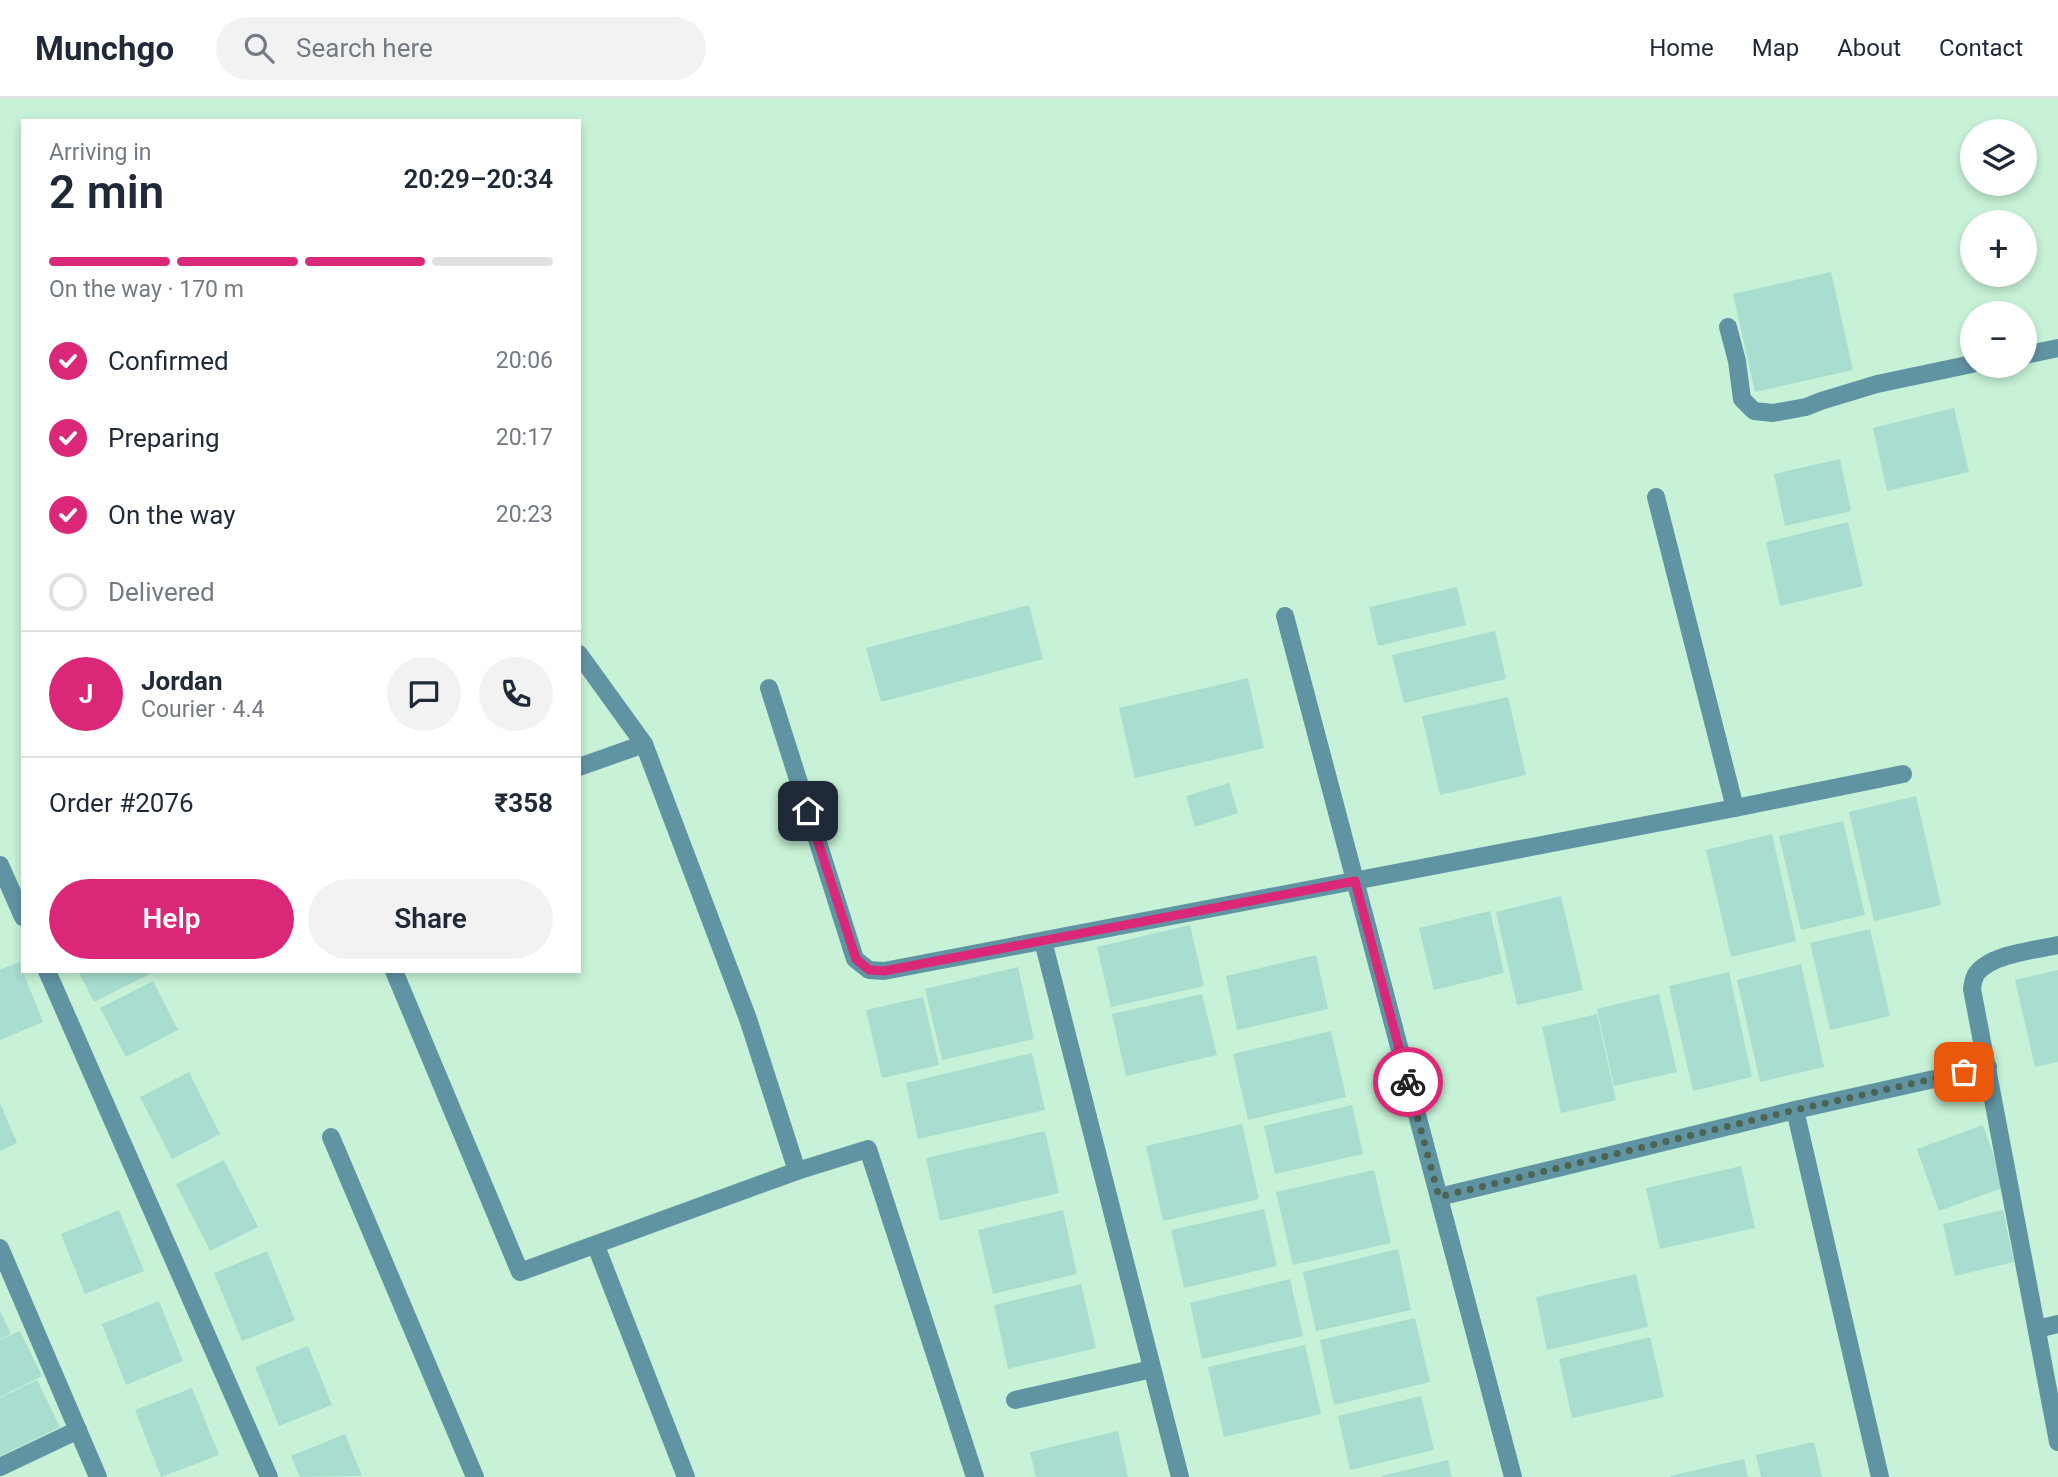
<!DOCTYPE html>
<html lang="en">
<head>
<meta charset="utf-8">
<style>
	:root { --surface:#fff; --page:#f2f2f3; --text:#1f2937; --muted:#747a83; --line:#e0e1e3; --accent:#db2777 }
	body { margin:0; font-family:Roboto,sans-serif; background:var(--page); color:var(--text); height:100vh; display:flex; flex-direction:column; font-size:26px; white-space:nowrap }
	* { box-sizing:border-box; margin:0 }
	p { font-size:23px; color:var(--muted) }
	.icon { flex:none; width:38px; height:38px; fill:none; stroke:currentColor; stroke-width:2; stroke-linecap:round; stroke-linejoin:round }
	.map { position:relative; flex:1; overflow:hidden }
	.panel { position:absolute; left:21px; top:21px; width:560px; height:854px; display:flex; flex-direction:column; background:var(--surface); border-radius:0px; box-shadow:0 4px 10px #0003 }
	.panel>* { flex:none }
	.buttons { position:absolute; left:1960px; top:21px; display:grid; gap:14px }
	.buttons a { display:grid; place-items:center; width:77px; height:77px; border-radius:50%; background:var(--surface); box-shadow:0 4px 10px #0003; font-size:35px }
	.pin { position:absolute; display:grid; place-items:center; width:60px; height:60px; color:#fff; margin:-30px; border-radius:14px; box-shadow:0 4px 10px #0006 }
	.courier { position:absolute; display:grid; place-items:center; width:70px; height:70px; margin:-35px; border:5px solid #db2777; border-radius:50%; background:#fff; color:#222; box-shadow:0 2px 9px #0007 }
	.summary em { font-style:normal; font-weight:600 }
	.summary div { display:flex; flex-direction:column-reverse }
	.summary { display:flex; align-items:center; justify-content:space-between; height:119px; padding:0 28px }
	h1 { font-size:46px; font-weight:600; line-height:52px }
	.bar { display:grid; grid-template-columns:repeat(4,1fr); gap:10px 7px; align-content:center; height:84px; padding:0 28px }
	.bar i { height:9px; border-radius:5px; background:var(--line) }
	.bar .active { background:var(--accent) }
	.bar p { grid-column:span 4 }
	.line { display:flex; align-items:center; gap:18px; padding:0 28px; border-top:2px solid var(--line) }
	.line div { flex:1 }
	.round { display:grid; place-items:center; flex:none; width:74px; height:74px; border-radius:37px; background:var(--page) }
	ol { padding:0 28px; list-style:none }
	li { display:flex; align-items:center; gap:21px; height:77px }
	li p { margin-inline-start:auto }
	li .icon { padding:7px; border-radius:50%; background:var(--accent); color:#fff; stroke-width:4 }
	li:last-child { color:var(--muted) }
	li i { width:38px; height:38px; border:4px solid var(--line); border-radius:50% }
	.primary-button { display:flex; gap:14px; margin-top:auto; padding:14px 28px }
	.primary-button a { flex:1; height:80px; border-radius:42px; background:var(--accent); color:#fff; font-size:28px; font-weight:600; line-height:80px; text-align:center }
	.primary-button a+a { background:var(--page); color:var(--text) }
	header { display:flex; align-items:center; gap:42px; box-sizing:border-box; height:98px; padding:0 35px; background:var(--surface); border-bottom:2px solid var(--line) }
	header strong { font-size:33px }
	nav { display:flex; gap:38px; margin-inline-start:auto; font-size:24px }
	.search { width:490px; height:63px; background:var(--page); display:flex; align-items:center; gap:18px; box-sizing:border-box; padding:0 24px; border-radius:38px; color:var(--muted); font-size:26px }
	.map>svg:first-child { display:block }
</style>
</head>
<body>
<header>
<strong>Munchgo</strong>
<div class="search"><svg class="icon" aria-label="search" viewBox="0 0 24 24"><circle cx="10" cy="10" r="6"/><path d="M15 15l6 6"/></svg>Search here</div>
<nav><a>Home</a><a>Map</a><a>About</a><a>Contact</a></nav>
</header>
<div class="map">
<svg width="2058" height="1379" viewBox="0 0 2058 1379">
	<rect width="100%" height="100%" fill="#c7f2d7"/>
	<!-- building -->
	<g fill="#a8ddd0">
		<path d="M1831 174 1853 272 1755 294 1733 196Z"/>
		<path d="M1954 310 1969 374 1887 393 1873 330Z"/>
		<path d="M1840 361 1851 413 1785 428 1774 376Z"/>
		<path d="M1848 424 1863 488 1780 508 1766 444Z"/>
		<path d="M1457 489 1466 527 1378 548 1369 509Z"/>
		<path d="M1029 507 1043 561 881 604 866 550Z"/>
		<path d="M1495 533 1506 581 1404 605 1392 557Z"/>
		<path d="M1248 580 1264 650 1135 680 1119 610Z"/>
		<path d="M1508 599 1526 677 1440 697 1422 618Z"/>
		<path d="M1229 685 1238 715 1195 729 1186 698Z"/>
		<path d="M1916 698 1941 807 1874 823 1849 714Z"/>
		<path d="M1843 723 1865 817 1801 832 1779 738Z"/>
		<path d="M1772 736 1796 843 1731 859 1706 752Z"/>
		<path d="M1561 798 1583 892 1517 907 1496 814Z"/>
		<path d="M1490 813 1504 875 1434 892 1419 830Z"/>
		<path d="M1190 827 1204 888 1111 909 1097 849Z"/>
		<path d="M1870 831 1890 918 1830 932 1810 845Z"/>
		<path d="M1316 857 1328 911 1237 932 1226 878Z"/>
		<path d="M19 864 43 924 0 942V872Z"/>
		<path d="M1801 866 1824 969 1760 984 1737 882Z"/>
		<path d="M1018 869 1034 941 942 962 925 891Z"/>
		<path d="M2058 872V964L2035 969 2015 882Z"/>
		<path d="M78 873H155L94 904Z"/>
		<path d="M1729 874 1752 979 1693 993 1669 888Z"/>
		<path d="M153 883 178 932 126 959 100 910Z"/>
		<path d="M1202 896 1217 957 1126 978 1112 916Z"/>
		<path d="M1659 896 1677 974 1614 988 1597 911Z"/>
		<path d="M923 899 939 967 882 980 866 912Z"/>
		<path d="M1597 916 1616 1002 1561 1015 1542 929Z"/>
		<path d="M1331 933 1346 999 1248 1022 1233 956Z"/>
		<path d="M1032 955 1045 1012 918 1041 906 985Z"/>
		<path d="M189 974 220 1036 172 1061 140 999Z"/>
		<path d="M0 1005 17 1045 0 1053Z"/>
		<path d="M1352 1007 1363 1056 1275 1076 1264 1028Z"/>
		<path d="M1242 1026 1259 1101 1163 1123 1146 1048Z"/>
		<path d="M1983 1027 2005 1089 1939 1113 1917 1051Z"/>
		<path d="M1045 1033 1059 1095 940 1123 926 1060Z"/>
		<path d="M224 1062 258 1129 210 1153 176 1086Z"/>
		<path d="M1741 1068 1755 1130 1660 1151 1646 1090Z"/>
		<path d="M1374 1072 1391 1145 1293 1167 1276 1094Z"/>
		<path d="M1264 1111 1277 1168 1184 1190 1171 1132Z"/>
		<path d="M119 1112 144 1173 85 1196 61 1136Z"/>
		<path d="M1063 1112 1077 1176 993 1196 978 1132Z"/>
		<path d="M2003 1112 2014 1164 1955 1178 1943 1126Z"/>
		<path d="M1398 1151 1411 1212 1316 1233 1303 1174Z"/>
		<path d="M267 1153 295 1222 242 1243 214 1175Z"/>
		<path d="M1636 1176 1648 1229 1547 1252 1536 1199Z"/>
		<path d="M1290 1181 1303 1238 1202 1261 1190 1205Z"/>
		<path d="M1081 1186 1096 1250 1008 1271 994 1207Z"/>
		<path d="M159 1203 183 1263 126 1287 102 1226Z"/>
		<path d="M0 1213 11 1236 0 1241Z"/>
		<path d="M1415 1220 1430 1284 1334 1307 1320 1242Z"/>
		<path d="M20 1233 42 1278 0 1299V1242Z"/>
		<path d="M1650 1239 1664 1299 1572 1320 1559 1261Z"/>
		<path d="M1305 1247 1321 1316 1224 1339 1208 1269Z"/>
		<path d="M308 1248 332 1307 279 1328 255 1269Z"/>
		<path d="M37 1282 60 1329 0 1358V1300Z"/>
		<path d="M192 1290 219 1357 161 1379 135 1312Z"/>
		<path d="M1421 1298 1434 1352 1350 1372 1338 1318Z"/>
		<path d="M1118 1333 1128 1379H1036L1030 1354Z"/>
		<path d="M345 1336 362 1378 300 1379 291 1358Z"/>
		<path d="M1814 1344 1822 1379H1761L1756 1357Z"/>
		<path d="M1744 1361 1748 1379H1670V1378Z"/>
		<path d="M1448 1362 1452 1379H1381V1378Z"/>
	</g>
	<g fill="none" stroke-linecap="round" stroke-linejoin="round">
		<!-- minor -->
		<g stroke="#6194a2" stroke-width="18">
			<path d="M1728 229 1737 263 1742 301 1754 313 1773 315 1806 309 1821 303 1877 286 1972 266"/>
			<path d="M2025 257 2058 250"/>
			<path d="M1656 399 1735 710"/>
			<path d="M1285 518 1513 1379"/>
			<path d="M769 590 855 861 869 872 884 873 1735 710 1903 676"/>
			<path d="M579 669 644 646"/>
			<path d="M0 767 23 819"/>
			<path d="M1043 843 1180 1379"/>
			<path d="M2058 847C2035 852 1992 856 1977 875 1973 880 1973 886 1972 891L2058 1344"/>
			<path d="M47 873 269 1379"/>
			<path d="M394 873 520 1174 797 1073 748 921 644 646 579 556"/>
			<path d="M1795 1012 1880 1379"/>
			<path d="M331 1039 475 1379"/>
			<path d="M797 1073 868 1051 975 1379"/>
			<path d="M1439 1099 1795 1012 1988 969"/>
			<path d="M596 1148 686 1379"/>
			<path d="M0 1150 98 1379"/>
			<path d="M2037 1231 2058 1226"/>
			<path d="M1015 1302 1152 1271"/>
			<path d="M0 1369 78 1332"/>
		</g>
	</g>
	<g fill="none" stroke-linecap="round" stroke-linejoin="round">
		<!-- done -->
		<path stroke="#4b6454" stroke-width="7" stroke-dasharray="0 12.6" d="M1408 984 1439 1099 1795 1012 1964 974"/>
		<!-- route -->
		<path stroke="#db2777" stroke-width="9" d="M808 713 856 861 869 872 884 873 1355 783 1408 984"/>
	</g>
</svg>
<div class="buttons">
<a><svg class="icon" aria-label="layers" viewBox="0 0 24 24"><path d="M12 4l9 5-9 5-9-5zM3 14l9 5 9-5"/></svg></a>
<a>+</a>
<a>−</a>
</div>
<div class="pin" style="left:1964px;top:974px;background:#ea580c"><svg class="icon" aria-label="bag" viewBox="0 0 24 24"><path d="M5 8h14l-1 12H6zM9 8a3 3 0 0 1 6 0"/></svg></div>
<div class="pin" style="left:808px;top:713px;background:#1f2937"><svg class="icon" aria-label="home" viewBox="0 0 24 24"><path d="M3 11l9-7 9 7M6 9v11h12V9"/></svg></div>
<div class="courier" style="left:1408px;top:984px"><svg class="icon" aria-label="bike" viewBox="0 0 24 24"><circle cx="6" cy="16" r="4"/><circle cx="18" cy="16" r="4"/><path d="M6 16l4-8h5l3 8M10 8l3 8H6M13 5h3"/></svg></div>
<section class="panel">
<div class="summary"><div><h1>2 min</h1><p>Arriving in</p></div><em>20:29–20:34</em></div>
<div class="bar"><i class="active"></i><i class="active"></i><i class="active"></i><i></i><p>On the way · 170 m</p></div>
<ol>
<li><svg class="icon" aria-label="check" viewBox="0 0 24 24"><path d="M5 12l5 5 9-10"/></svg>Confirmed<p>20:06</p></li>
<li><svg class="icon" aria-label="check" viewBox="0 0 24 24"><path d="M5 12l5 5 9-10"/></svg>Preparing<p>20:17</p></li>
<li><svg class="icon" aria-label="check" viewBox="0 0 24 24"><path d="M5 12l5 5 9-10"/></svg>On the way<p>20:23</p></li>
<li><i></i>Delivered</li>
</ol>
<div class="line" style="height:126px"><b class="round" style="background:var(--accent);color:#fff">J</b><div><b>Jordan</b><p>Courier · 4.4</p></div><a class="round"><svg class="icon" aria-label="chat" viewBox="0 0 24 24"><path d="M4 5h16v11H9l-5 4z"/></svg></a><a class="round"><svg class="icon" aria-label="phone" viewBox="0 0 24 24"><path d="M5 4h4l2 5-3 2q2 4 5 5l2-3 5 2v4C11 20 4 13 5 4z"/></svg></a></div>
<div class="line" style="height:91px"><div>Order #2076</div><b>₹358</b></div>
<div class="primary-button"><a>Help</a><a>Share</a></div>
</section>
</div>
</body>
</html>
